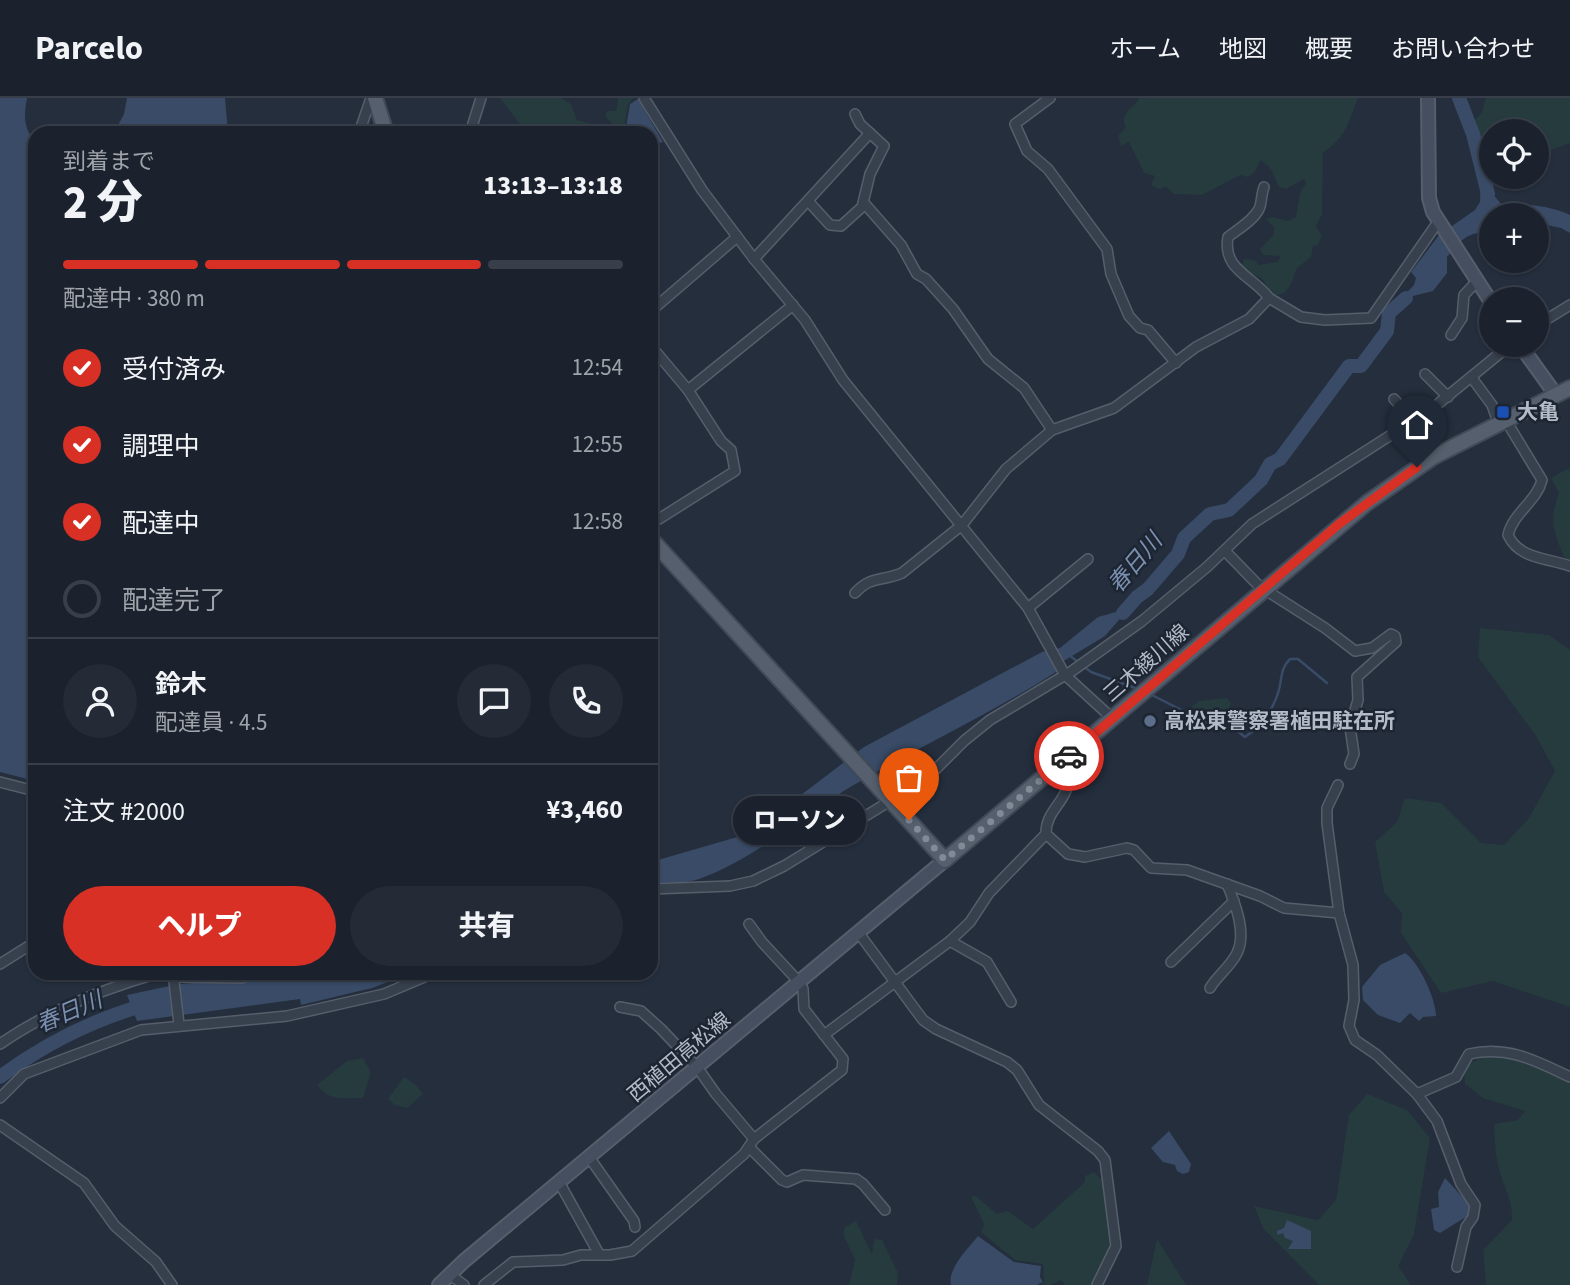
<!DOCTYPE html>
<html lang="ja">
<head>
<meta charset="utf-8">
<style>
	:root { --surface:#1b222e; --page:#242a36; --text:#f1f3f6; --muted:#a0a4aa; --line:#393f4a; --accent:#d93025 }
	body { margin:0; font-family:"Source Sans 3","Noto Sans JP",sans-serif; background:var(--page); color:var(--text); height:100vh; display:flex; flex-direction:column; font-size:26px; white-space:nowrap }
	* { box-sizing:border-box; margin:0 }
	p { font-size:23px; color:var(--muted) }
	.icon { flex:none; width:38px; height:38px; fill:none; stroke:currentColor; stroke-width:2; stroke-linecap:round; stroke-linejoin:round }
	.map { position:relative; flex:1; overflow:hidden }
	.sheet { position:absolute; left:28px; top:28px; width:630px; height:854px; display:flex; flex-direction:column; background:var(--surface); border-radius:21px; box-shadow:0 2px 5px #0004,0 0 0 2px var(--line) }
	.sheet>* { flex:none }
	.fabs { position:absolute; left:1479px; top:21px; display:grid; gap:14px }
	.fabs a { display:grid; place-items:center; width:70px; height:70px; border-radius:50%; background:var(--surface); box-shadow:0 2px 5px #0004,0 0 0 2px var(--line); font-size:35px }
	.pin { position:absolute; display:grid; place-items:center; width:60px; height:60px; color:#fff; margin:-72px -30px; border-radius:50% 50% 50% 0; rotate:-45deg; box-shadow:0 0 7px #0007 }
	.pin .icon { rotate:45deg }
	.courier { position:absolute; display:grid; place-items:center; width:70px; height:70px; margin:-35px; border:5px solid #d93025; border-radius:50%; background:#fff; color:#222; box-shadow:0 2px 9px #0007 }
	.bubble { position:absolute; height:49px; border-radius:24px; background:var(--surface); box-shadow:0 2px 5px #0004,0 0 0 2px var(--line); font-size:23px; font-weight:800; line-height:49px; text-align:center }
	.summary em { font-style:normal; font-weight:800 }
	.summary div { display:flex; flex-direction:column-reverse }
	.summary { display:flex; align-items:center; justify-content:space-between; height:119px; padding:0 35px }
	h1 { font-size:46px; font-weight:800; line-height:52px }
	.bar { display:grid; grid-template-columns:repeat(4,1fr); gap:10px 7px; align-content:center; height:84px; padding:0 35px }
	.bar i { height:9px; border-radius:5px; background:var(--line) }
	.bar .active { background:var(--accent) }
	.bar p { grid-column:span 4 }
	.line { display:flex; align-items:center; gap:18px; padding:0 35px; border-top:2px solid var(--line) }
	.line div { flex:1 }
	.round { display:grid; place-items:center; flex:none; width:74px; height:74px; border-radius:37px; background:var(--page) }
	ol { padding:0 35px; list-style:none }
	li { display:flex; align-items:center; gap:21px; height:77px }
	li p { margin-inline-start:auto }
	li .icon { padding:7px; border-radius:50%; background:var(--accent); color:#fff; stroke-width:4 }
	li:last-child { color:var(--muted) }
	li i { width:38px; height:38px; border:4px solid var(--line); border-radius:50% }
	.action { display:flex; gap:14px; margin-top:auto; padding:14px 35px }
	.action a { flex:1; height:80px; border-radius:42px; background:var(--accent); color:#fff; font-size:28px; font-weight:800; line-height:80px; text-align:center }
	.action a+a { background:var(--page); color:var(--text) }
	header { display:flex; align-items:center; gap:42px; box-sizing:border-box; height:98px; padding:0 35px; background:var(--surface); border-bottom:2px solid var(--line) }
	header strong { font-size:33px }
	nav { display:flex; gap:38px; margin-inline-start:auto; font-size:24px }
	.map>svg:first-child { display:block }
</style>
</head>
<body>
<header>
<strong>Parcelo</strong>
<nav><a>ホーム</a><a>地図</a><a>概要</a><a>お問い合わせ</a></nav>
</header>
<div class="map">
<svg width="1570" height="1187" viewBox="0 0 1570 1187">
	<rect width="100%" height="100%" fill="#242e3d"/>
	<!-- green -->
	<g fill="#263b3e">
		<path d="M500 0H561L571 6 577 22 610 31 612 25 605 18 607 13H616L618 0H633L628 7 623 35H560L548 30H523Z"/>
		<path d="M1139 0H1358C1348 25 1347 38 1323 55L1322 116 1316 128 1322 138 1318 147 1313 148 1311 159 1297 170 1290 188 1284 195 1274 198C1268 193 1267 188 1263 182 1256 175 1247 177 1241 169L1244 161 1254 162 1259 167 1278 164 1281 158 1263 157 1260 151 1274 136V129L1266 121 1272 119 1288 123 1296 119 1300 95 1306 85 1304 81 1286 91 1279 89 1271 71 1261 62 1254 75 1248 79 1240 77 1202 97 1174 96 1166 89 1159 91 1151 87 1155 78 1144 75 1129 44 1121 48 1118 38 1126 29C1118 15 1134 11 1139 0Z"/>
		<path d="M1486 0H1570V45L1539 56 1537 64 1536 33H1491V79H1496L1493 89 1473 24 1482 14Z"/>
		<path d="M1569 370 1570 373V462L1564 459C1553 432 1549 423 1559 395L1551 380Z"/>
		<path d="M1480 530 1549 537 1570 552V909L1493 883 1441 895 1401 835 1402 815 1384 794 1375 744 1397 724 1405 700 1441 705 1481 745 1504 747 1529 720 1555 673 1536 638 1478 559Z"/>
		<path d="M1227 600 1231 605 1224 625 1205 622 1189 611 1199 603Z"/>
		<path d="M1484 958C1517 959 1543 964 1570 986V1187H1486L1483 1152 1512 1122C1512 1101 1507 1097 1501 1078 1495 1061 1495 1044 1494 1026L1518 1022 1525 1013 1483 1000 1465 986 1464 969Z"/>
		<path d="M363 960 371 974 363 1000C344 999 331 1005 317 987L347 963Z"/>
		<path d="M404 979 415 986 423 996 407 1010 395 1007 388 1001Z"/>
		<path d="M1367 996 1407 1012 1430 1040 1414 1136 1398 1168 1411 1187H1319L1263 1130 1254 1108 1318 1122 1336 1102 1349 1017Z"/>
		<path d="M1094 1074 1105 1085 1112 1133 1111 1155 1091 1187H1065L1061 1182 1051 1187H1041L1044 1184 1043 1166 1015 1162 981 1134 984 1126 971 1099 976 1098 997 1116 1008 1113 1033 1131 1085 1084V1078Z"/>
		<path d="M856 1123 872 1156 874 1141 882 1142 898 1175 897 1187H849L855 1162 843 1136 845 1129Z"/>
		<path d="M1157 1141 1186 1187H1147Z"/>
	</g>
	<!-- water -->
	<g fill="#394b66">
		<path d="M0 0H27C24 16 23 31 35 43V683L0 674Z"/>
		<path d="M127 0H225L228 35H114L124 16Z"/>
		<path d="M638 1 663 44 651 47V35H625L630 6Z"/>
		<path d="M1481 69 1492 95 1501 106C1525 106 1548 107 1570 117V135L1561 130 1537 125 1536 117H1491V127L1483 135C1466 134 1458 146 1447 159V175L1433 193 1413 198 1397 212 1389 213 1414 187 1416 180 1411 174 1439 137 1475 112 1480 104Z"/>
		<path d="M1138 500 1105 538 1062 564 1056 574C992 615 925 646 859 684 805 714 758 760 699 781 685 786 666 784 651 785V764L751 735 864 649 1042 554 1060 550 1098 519 1116 514Z"/>
		<path d="M1405 855C1419 864 1436 901 1436 918L1423 919 1419 923 1410 915 1400 925 1378 917 1363 902 1362 889 1380 867Z"/>
		<path d="M333 875H411L372 890 301 907 300 901 137 923 127 897 179 886Z"/>
		<path d="M1169 1033 1191 1066 1189 1074 1183 1076 1177 1073 1175 1067 1163 1064 1151 1050Z"/>
		<path d="M1445 1080 1469 1106V1117L1440 1135 1434 1132 1431 1111 1439 1109 1438 1094Z"/>
		<path d="M1287 1122 1311 1133V1151H1288L1293 1143 1285 1140 1283 1135 1277 1137V1133L1284 1130Z"/>
		<path d="M978 1138 1014 1164 1041 1168 1040 1179 1043 1184 1037 1187H951C947 1170 969 1150 978 1138Z"/>
	</g>
	<g fill="none" stroke-linecap="round" stroke-linejoin="round">
		<!-- stream -->
		<g stroke="#394b66" stroke-width="2.5">
			<path d="M1069 557 1091 574 1138 591"/>
			<path d="M1150 596 1205 624 1235 631 1245 639C1262 628 1276 608 1280 587 1282 576 1282 569 1290 561H1298L1327 585"/>
		</g>
		<!-- river -->
		<g stroke="#394b66" stroke-width="14">
			<path d="M1459 0 1473 36 1488 96"/>
			<path d="M1123 515 1137 499 1148 491 1178 456 1184 440 1210 416 1229 412 1261 382 1270 366 1280 361 1349 268H1361L1387 233 1389 215 1406 200"/>
			<path d="M0 979C44 946 95 921 148 906"/>
		</g>
		<!-- street casing -->
		<g stroke="#565e6b" stroke-width="12">
			<g id="street">
				<path d="M644 0 702 92 754 161 805 222 843 282 1028 510 1065 577 1113 621"/>
				<path d="M1050 0 1015 26 1027 53 1048 71 1107 151 1111 176 1129 218 1140 230 1148 232 1176 265"/>
				<path d="M359 35 371 0"/>
				<path d="M470 35 481 0"/>
				<path d="M1264 89C1261 97 1262 105 1259 111 1253 123 1238 131 1228 139 1222 172 1253 178 1269 200"/>
				<path d="M808 103 830 127 841 128 862 109 870 76 884 48 860 26 855 16"/>
				<path d="M864 105 901 147 917 176 926 181 953 211 988 261 1024 290 1052 332"/>
				<path d="M754 161 870 35"/>
				<path d="M651 213 737 139"/>
				<path d="M1536 228 1570 207"/>
				<path d="M1451 237 1462 220 1464 197 1477 183"/>
				<path d="M651 248 688 292 721 343 731 352 735 373 651 426"/>
				<path d="M1425 276 1448 299"/>
				<path d="M1472 280 1492 307 1498 324"/>
				<path d="M688 292 793 207"/>
				<path d="M1394 301 1413 322"/>
				<path d="M1505 321 1542 382C1537 403 1513 415 1508 437 1519 461 1547 460 1570 468"/>
				<path d="M1225 453 1263 492"/>
				<path d="M1264 491 1325 530 1355 553 1372 550 1391 536 1395 538 1396 544 1357 579 1358 602 1350 629 1354 656 1350 666"/>
				<path d="M855 495C872 477 881 484 902 475L962 427 1006 371 1052 332 1114 310 1196 249 1249 221 1269 200 1301 219 1325 222 1371 220 1438 124"/>
				<path d="M1028 510 1088 461"/>
				<path d="M1062 664C1082 699 1045 706 1046 736L1068 756 1085 759 1127 750 1134 752 1151 770 1187 772 1260 798 1284 810 1339 815"/>
				<path d="M0 684 35 693"/>
				<path d="M1338 687 1327 710V725L1339 815 1353 867 1354 902 1349 928 1355 942 1377 957 1417 996 1437 1023 1461 1086 1475 1107 1473 1119 1466 1129 1457 1169"/>
				<path d="M651 791 730 788 753 783 784 768 926 681 964 643 990 622 1072 573 1142 523 1207 469 1252 426 1433 310 1510 247"/>
				<path d="M858 834 923 922 936 931 1007 964 1017 972 1039 1007 1098 1053 1105 1062 1116 1148 1097 1187"/>
				<path d="M950 843 987 864 1011 904"/>
				<path d="M1171 864 1234 803"/>
				<path d="M0 866 35 844"/>
				<path d="M170 875 182 879 242 880"/>
				<path d="M173 875 179 926"/>
				<path d="M1210 890C1217 878 1231 868 1237 855 1247 835 1235 805 1227 786"/>
				<path d="M620 909 641 913 661 931 697 969 716 996 754 1041"/>
				<path d="M824 937 950 843 970 824 989 795 1046 736"/>
				<path d="M0 946C48 913 102 891 159 875"/>
				<path d="M1417 996 1456 979 1469 956C1508 947 1536 963 1570 979"/>
				<path d="M0 1000 24 976 141 932 287 918 384 896 434 875"/>
				<path d="M0 1027 84 1085 115 1128 156 1164 172 1187"/>
				<path d="M749 1049 782 1082 787 1084 803 1077 856 1081 863 1086 885 1112"/>
				<path d="M589 1059 634 1123 635 1129"/>
				<path d="M559 1084 599 1156"/>
				<path d="M449 1176 464 1187"/>
				<path d="M484 1187 513 1164 563 1162 581 1157H610L632 1153 744 1056 754 1041 842 972 843 961 804 911 803 891 799 884 762 844 749 826"/>
			</g>
		</g>
		<!-- secondary casing -->
		<g stroke="#565e6b" stroke-width="16">
			<g id="secondary">
				<path d="M1428 0 1429 100 1433 114 1491 204"/>
				<path d="M1520 247 1556 297"/>
				<path d="M439 1187 464 1163 945 762"/>
			</g>
		</g>
		<!-- primary casing -->
		<g stroke="#414956" stroke-width="18">
			<g id="primary">
				<path d="M375 0 386 35"/>
				<path d="M651 441 945 762 1367 405 1433 359 1570 290"/>
			</g>
		</g>
		<!-- street -->
		<use href="#street" stroke="#37404d" stroke-width="9"/>
		<!-- secondary -->
		<use href="#secondary" stroke="#454f60" stroke-width="12"/>
		<!-- primary -->
		<use href="#primary" stroke="#555f6d" stroke-width="14"/>
	</g>
	<g fill="none" stroke-linecap="round" stroke-linejoin="round">
		<!-- done -->
		<path stroke="#818a97" stroke-width="7" stroke-dasharray="0 12.6" d="M909 722 945 762 1069 658"/>
		<!-- route -->
		<path stroke="#d93025" stroke-width="9" d="M1069 658 1339 426 1417 369"/>
	</g>
	<!-- markers -->
	<rect fill="#1a4fb4" stroke="#1d2532" stroke-width="2.5" x="1496" y="307" width="14" height="14" rx="3.5"/>
	<circle fill="#5c6f8a" stroke="#1d2532" stroke-width="2.5" cx="1150" cy="623" r="7"/>
	<g text-anchor="middle" dominant-baseline="central" stroke-width="5" stroke-linejoin="round" paint-order="stroke">
		<!-- poi labels -->
		<g font-size="21" font-weight="bold" fill="#b3bbc8" stroke="#1d2532" text-anchor="start">
			<text x="1517" y="314">大亀</text>
			<text x="1164" y="623">高松東警察署植田駐在所</text>
		</g>
		<!-- street labels -->
		<g font-size="21" fill="#b3bbc8" stroke="#1d2532">
			<text transform="translate(1146 565) rotate(-41)">三木綾川線</text>
			<text transform="translate(679 959) rotate(-40)">西植田高松線</text>
		</g>
		<!-- water labels -->
		<g font-size="23" font-style="italic" fill="#7b90b0" stroke="#1d2532">
			<text transform="translate(1135 465) rotate(-50)">春日川</text>
			<text transform="translate(69 914) rotate(-23)">春日川</text>
		</g>
	</g>
</svg>
<div class="fabs">
<a><svg class="icon" aria-label="locate" viewBox="0 0 24 24"><circle cx="12" cy="12" r="6"/><path d="M12 2v4M12 18v4M2 12h4M18 12h4"/></svg></a>
<a>+</a>
<a>−</a>
</div>
<div class="pin" style="left:909px;top:722px;background:#ea580c"><svg class="icon" aria-label="bag" viewBox="0 0 24 24"><path d="M5 8h14l-1 12H6zM9 8a3 3 0 0 1 6 0"/></svg></div>
<div class="pin" style="left:1417px;top:369px;background:#1f2937"><svg class="icon" aria-label="home" viewBox="0 0 24 24"><path d="M3 11l9-7 9 7M6 9v11h12V9"/></svg></div>
<div class="courier" style="left:1069px;top:658px"><svg class="icon" aria-label="car" viewBox="0 0 24 24"><path d="M5 17H2v-5l4-1 3-4h7l3 4 3 1v5h-3M9 17h6M6 11h13"/><circle cx="7" cy="17" r="2"/><circle cx="17" cy="17" r="2"/></svg></div>
<div class="bubble" style="left:733px;top:698px;width:133px">ローソン</div>
<section class="sheet">
<div class="summary"><div><h1>2 分</h1><p>到着まで</p></div><em>13:13–13:18</em></div>
<div class="bar"><i class="active"></i><i class="active"></i><i class="active"></i><i></i><p>配達中 · 380 m</p></div>
<ol>
<li><svg class="icon" aria-label="check" viewBox="0 0 24 24"><path d="M5 12l5 5 9-10"/></svg>受付済み<p>12:54</p></li>
<li><svg class="icon" aria-label="check" viewBox="0 0 24 24"><path d="M5 12l5 5 9-10"/></svg>調理中<p>12:55</p></li>
<li><svg class="icon" aria-label="check" viewBox="0 0 24 24"><path d="M5 12l5 5 9-10"/></svg>配達中<p>12:58</p></li>
<li><i></i>配達完了</li>
</ol>
<div class="line" style="height:126px"><a class="round"><svg class="icon" aria-label="person" viewBox="0 0 24 24"><circle cx="12" cy="8" r="4"/><path d="M4 21q1-7 8-7t8 7"/></svg></a><div><b>鈴木</b><p>配達員 · 4.5</p></div><a class="round"><svg class="icon" aria-label="chat" viewBox="0 0 24 24"><path d="M4 5h16v11H9l-5 4z"/></svg></a><a class="round"><svg class="icon" aria-label="phone" viewBox="0 0 24 24"><path d="M5 4h4l2 5-3 2q2 4 5 5l2-3 5 2v4C11 20 4 13 5 4z"/></svg></a></div>
<div class="line" style="height:91px"><div>注文 #2000</div><b>¥3,460</b></div>
<div class="action"><a>ヘルプ</a><a>共有</a></div>
</section>
</div>
</body>
</html>
